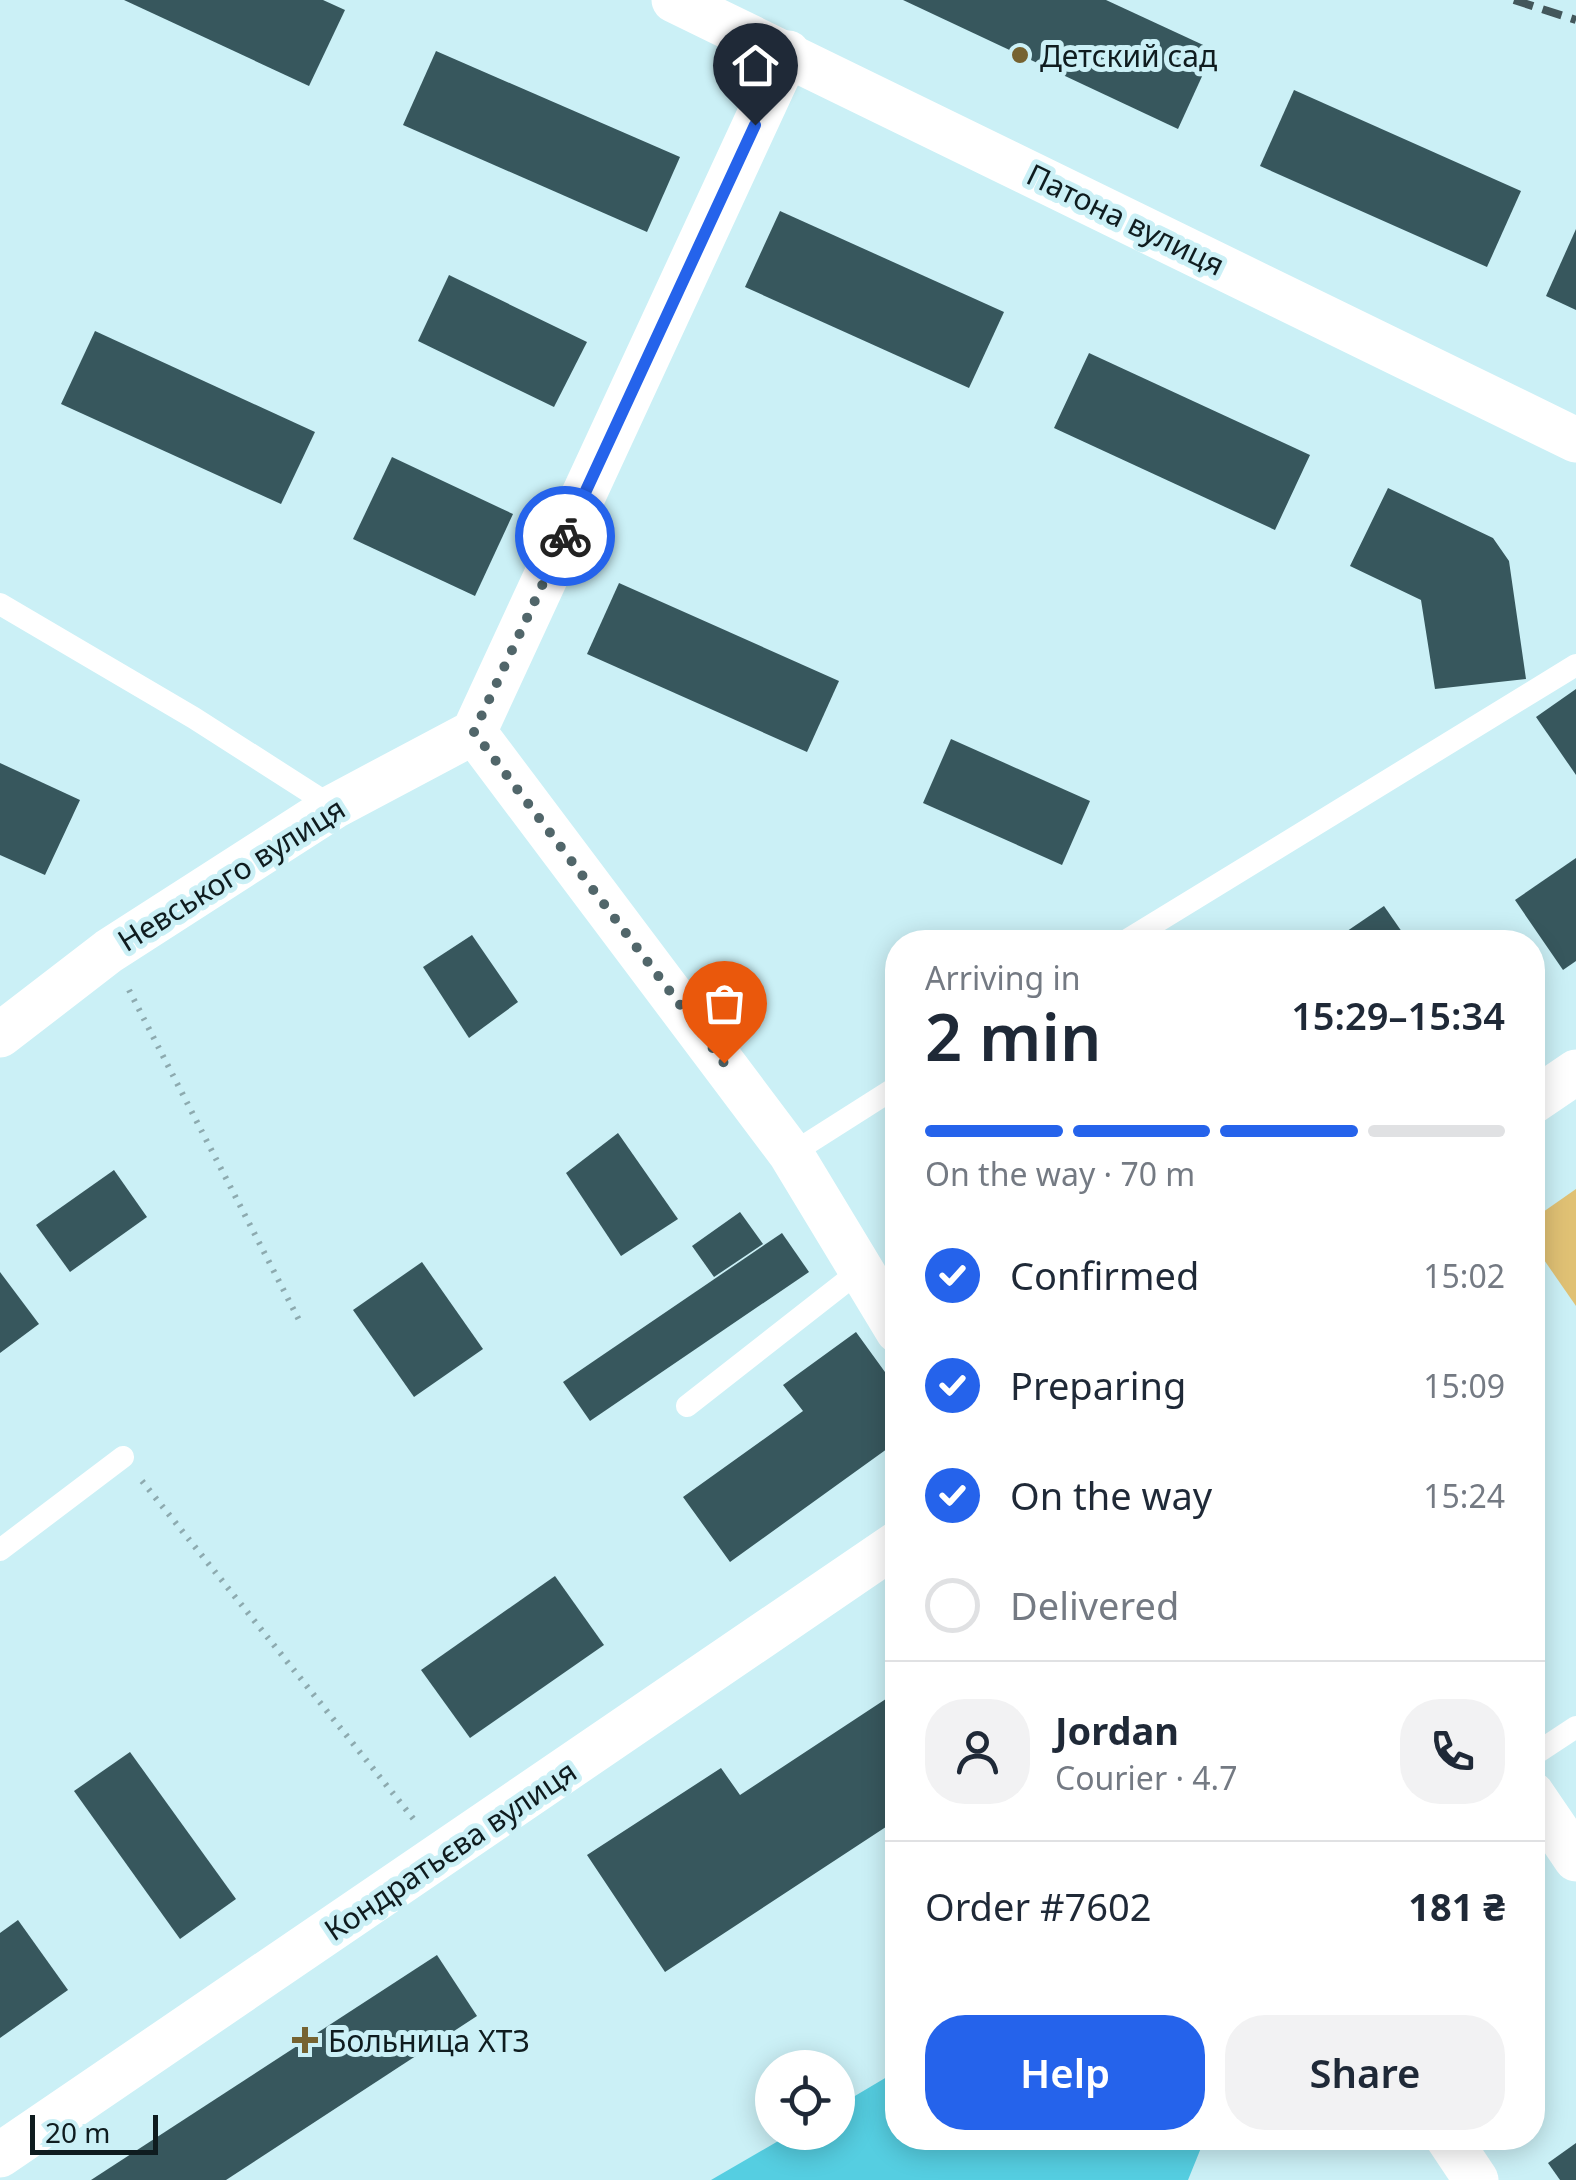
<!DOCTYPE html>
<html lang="en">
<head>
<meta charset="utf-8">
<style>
	:root { --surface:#fff; --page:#f2f2f3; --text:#1f2937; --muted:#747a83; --line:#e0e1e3; --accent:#2563eb }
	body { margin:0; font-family:"Noto Sans",sans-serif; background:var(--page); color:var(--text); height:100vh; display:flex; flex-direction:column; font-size:38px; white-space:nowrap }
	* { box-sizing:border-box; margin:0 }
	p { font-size:32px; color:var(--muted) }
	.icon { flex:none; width:55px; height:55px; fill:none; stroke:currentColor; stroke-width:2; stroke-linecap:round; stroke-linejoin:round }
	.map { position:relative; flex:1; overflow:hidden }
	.drawer { position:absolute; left:885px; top:930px; width:660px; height:1220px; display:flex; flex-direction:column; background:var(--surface); border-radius:40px; box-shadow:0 5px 25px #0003 }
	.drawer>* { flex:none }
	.controls { position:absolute; left:755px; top:2050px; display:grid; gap:20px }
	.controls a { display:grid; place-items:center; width:100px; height:100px; border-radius:50%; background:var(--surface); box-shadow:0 5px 25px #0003; font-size:50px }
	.scale { position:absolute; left:30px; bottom:25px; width:128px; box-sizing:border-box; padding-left:10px; border:5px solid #0f1c1f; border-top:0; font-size:28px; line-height:35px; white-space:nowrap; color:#0f1c1f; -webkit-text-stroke:8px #cbf0f6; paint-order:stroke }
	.pin { position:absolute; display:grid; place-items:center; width:85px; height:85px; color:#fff; margin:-102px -42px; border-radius:50% 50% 50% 0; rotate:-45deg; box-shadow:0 0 10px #0007 }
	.pin .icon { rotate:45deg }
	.courier { position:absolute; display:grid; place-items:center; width:100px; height:100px; margin:-50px; border:8px solid #2563eb; border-radius:50%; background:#fff; color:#222; box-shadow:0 2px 12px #0007 }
	.summary em { font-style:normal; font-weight:600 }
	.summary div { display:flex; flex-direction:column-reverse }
	.summary { display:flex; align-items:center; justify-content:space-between; height:170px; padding:0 40px }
	h1 { font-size:65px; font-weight:600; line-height:75px }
	.bar { display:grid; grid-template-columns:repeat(4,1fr); gap:15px 10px; align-content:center; height:120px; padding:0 40px }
	.bar i { height:12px; border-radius:8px; background:var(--line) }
	.bar .active { background:var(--accent) }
	.bar p { grid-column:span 4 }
	.line { display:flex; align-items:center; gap:25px; padding:0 40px; border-top:2px solid var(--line) }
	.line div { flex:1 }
	.round { display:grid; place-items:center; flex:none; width:105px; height:105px; border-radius:40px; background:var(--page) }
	ol { padding:0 40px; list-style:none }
	li { display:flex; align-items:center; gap:30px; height:110px }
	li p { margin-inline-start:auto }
	li .icon { padding:10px; border-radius:50%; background:var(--accent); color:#fff; stroke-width:4 }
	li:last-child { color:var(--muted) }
	li i { width:55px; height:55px; border:5px solid var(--line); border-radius:50% }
	.button { display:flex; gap:20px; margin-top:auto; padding:20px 40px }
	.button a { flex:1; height:115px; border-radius:40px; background:var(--accent); color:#fff; font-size:40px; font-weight:600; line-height:115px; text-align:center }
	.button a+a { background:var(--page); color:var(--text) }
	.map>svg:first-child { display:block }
</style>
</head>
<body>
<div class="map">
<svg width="1576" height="2180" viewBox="0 0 1576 2180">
	<rect width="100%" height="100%" fill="#cbf0f6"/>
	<!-- green -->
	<path fill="#e0c174" d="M1576 1189V1306L1533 1244V1219Z"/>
	<!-- water -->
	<path fill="#55cee1" d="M897 2071 898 2138H1205L1188 2180H711L792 2133 838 2132V2106Z"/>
	<!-- building -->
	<g fill="#37575d">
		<path d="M124 0H323L345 10 309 86Z"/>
		<path d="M903 0H1106L1214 50 1178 129Z"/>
		<path d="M436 51 680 157 647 232 403 125Z"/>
		<path d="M1294 90 1521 191 1487 267 1260 166Z"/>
		<path d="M780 211 1004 312 969 388 745 287Z"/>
		<path d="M1576 229V310L1546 296Z"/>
		<path d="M449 275 587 342 554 407 418 341Z"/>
		<path d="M95 331 315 432 281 504 61 404Z"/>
		<path d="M1089 353 1310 455 1275 530 1054 428Z"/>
		<path d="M392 457 513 514 475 596 353 539Z"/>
		<path d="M1388 488 1493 538 1509 561 1526 679 1435 689 1421 600 1350 566Z"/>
		<path d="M619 583 839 681 807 752 587 654Z"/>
		<path d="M1576 689V775L1536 717Z"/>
		<path d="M951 739 1090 801 1062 865 923 803Z"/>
		<path d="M0 763 80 800 45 875 0 855Z"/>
		<path d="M1576 858V961L1563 970 1515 900Z"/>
		<path d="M1384 906 1409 942H1331Z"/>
		<path d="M472 935 518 1002 469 1038 423 967Z"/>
		<path d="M618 1133 678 1219 621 1256 566 1173Z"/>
		<path d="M114 1170 147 1217 70 1272 36 1225Z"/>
		<path d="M740 1212 763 1244 714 1277 692 1246Z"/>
		<path d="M782 1233 809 1272 590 1421 563 1382Z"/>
		<path d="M422 1262 483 1349 414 1397 353 1310Z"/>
		<path d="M0 1272 39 1324 0 1353Z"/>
		<path d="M856 1332 898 1390V1441L730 1562 683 1497 803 1411 783 1385Z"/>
		<path d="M555 1576 604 1645 470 1738 421 1670Z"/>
		<path d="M898 1691V1819L665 1972 587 1855 721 1768 740 1795Z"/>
		<path d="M130 1752 236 1899 180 1939 74 1791Z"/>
		<path d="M18 1920 68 1990 0 2038V1933Z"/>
		<path d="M437 1955 477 2016 226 2180H91Z"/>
		<path d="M1576 2143V2180H1560L1548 2163Z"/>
	</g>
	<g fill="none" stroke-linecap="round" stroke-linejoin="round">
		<!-- path -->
		<g stroke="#8daaaf" stroke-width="6" stroke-dasharray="2.5 8" stroke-linecap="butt">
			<path d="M129 990 300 1322"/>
			<path d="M142 1481 416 1822"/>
		</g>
		<!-- service -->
		<g stroke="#fff" stroke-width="22">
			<path d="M0 604 194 718 333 807"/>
			<path d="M1124 942 1576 665"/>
			<path d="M791 1154 898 1086"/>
			<path d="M687 1406 862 1269"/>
			<path d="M0 1550 123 1457"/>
			<path d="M1532 1756 1576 1727"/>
		</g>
		<!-- minor -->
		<g stroke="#fff" stroke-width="45">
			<path d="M674 0 1576 440"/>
			<path d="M474 732 791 1154 898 1331"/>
			<path d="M0 1035 109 951 333 807 474 732 788 53"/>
			<path d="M1532 1102 1576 1072"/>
			<path d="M1532 1794 1576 1859"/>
			<path d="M1448 2138 1476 2180"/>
			<path d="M0 2155 898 1543"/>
		</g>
		<!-- rail -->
		<path stroke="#43575b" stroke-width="8" stroke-dasharray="20 10" stroke-linecap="butt" d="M1514 0 1576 20"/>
	</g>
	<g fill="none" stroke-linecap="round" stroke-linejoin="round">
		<!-- done -->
		<path stroke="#51666a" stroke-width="10" stroke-dasharray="0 18" d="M565 536 474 732 724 1063"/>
		<!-- route -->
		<path stroke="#2563eb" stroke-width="12" d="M565 536 755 125"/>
	</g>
	<!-- markers -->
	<g fill="#766331" stroke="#cbf0f6" stroke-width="4">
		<circle cx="1020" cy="55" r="10"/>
		<path d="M300 2025h10v10h10v10h-10v10h-10v-10h-10v-10h10z"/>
	</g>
	<g text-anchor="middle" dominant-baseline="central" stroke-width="10" stroke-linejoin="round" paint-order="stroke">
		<!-- poi labels -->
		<g font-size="30" fill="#0f1c1f" stroke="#cbf0f6" text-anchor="start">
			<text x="1040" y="55">Детский сад</text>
			<text x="328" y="2040">Больница ХТЗ</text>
		</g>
		<!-- street labels -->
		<g font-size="30" fill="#0f1c1f" stroke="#cbf0f6">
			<text transform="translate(1126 219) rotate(26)">Патона вулиця</text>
			<text transform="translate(231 874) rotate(-32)">Невського вулиця</text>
			<text transform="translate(450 1850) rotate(-34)">Кондратьєва вулиця</text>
		</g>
	</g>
</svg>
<div class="controls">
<a><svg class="icon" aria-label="locate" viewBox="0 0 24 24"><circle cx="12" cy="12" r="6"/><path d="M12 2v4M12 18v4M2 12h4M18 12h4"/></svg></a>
</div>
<div class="scale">20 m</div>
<div class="pin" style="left:724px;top:1063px;background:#ea580c"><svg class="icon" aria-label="bag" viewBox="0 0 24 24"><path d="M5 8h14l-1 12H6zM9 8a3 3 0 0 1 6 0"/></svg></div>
<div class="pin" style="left:755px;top:125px;background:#1f2937"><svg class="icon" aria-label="home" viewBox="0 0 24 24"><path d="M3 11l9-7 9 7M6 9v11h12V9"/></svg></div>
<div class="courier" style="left:565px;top:536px"><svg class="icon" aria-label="bike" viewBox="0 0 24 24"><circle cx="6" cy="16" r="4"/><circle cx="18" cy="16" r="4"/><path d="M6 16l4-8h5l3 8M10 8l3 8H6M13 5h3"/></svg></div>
<section class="drawer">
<div class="summary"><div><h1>2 min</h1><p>Arriving in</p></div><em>15:29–15:34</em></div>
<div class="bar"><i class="active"></i><i class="active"></i><i class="active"></i><i></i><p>On the way · 70 m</p></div>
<ol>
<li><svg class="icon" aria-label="check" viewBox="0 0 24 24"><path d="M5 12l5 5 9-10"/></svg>Confirmed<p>15:02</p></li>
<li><svg class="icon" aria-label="check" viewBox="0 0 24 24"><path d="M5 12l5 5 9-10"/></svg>Preparing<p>15:09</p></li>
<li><svg class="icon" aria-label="check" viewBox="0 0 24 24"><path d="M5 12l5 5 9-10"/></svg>On the way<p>15:24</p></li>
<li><i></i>Delivered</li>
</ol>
<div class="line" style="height:180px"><a class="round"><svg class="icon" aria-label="person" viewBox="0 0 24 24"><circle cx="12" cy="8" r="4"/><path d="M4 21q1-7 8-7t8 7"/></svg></a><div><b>Jordan</b><p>Courier · 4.7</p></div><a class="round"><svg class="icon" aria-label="phone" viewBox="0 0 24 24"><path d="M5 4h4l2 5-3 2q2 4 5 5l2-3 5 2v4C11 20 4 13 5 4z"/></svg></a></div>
<div class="line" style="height:130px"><div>Order #7602</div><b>181 ₴</b></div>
<div class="button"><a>Help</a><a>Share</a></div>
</section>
</div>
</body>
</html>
